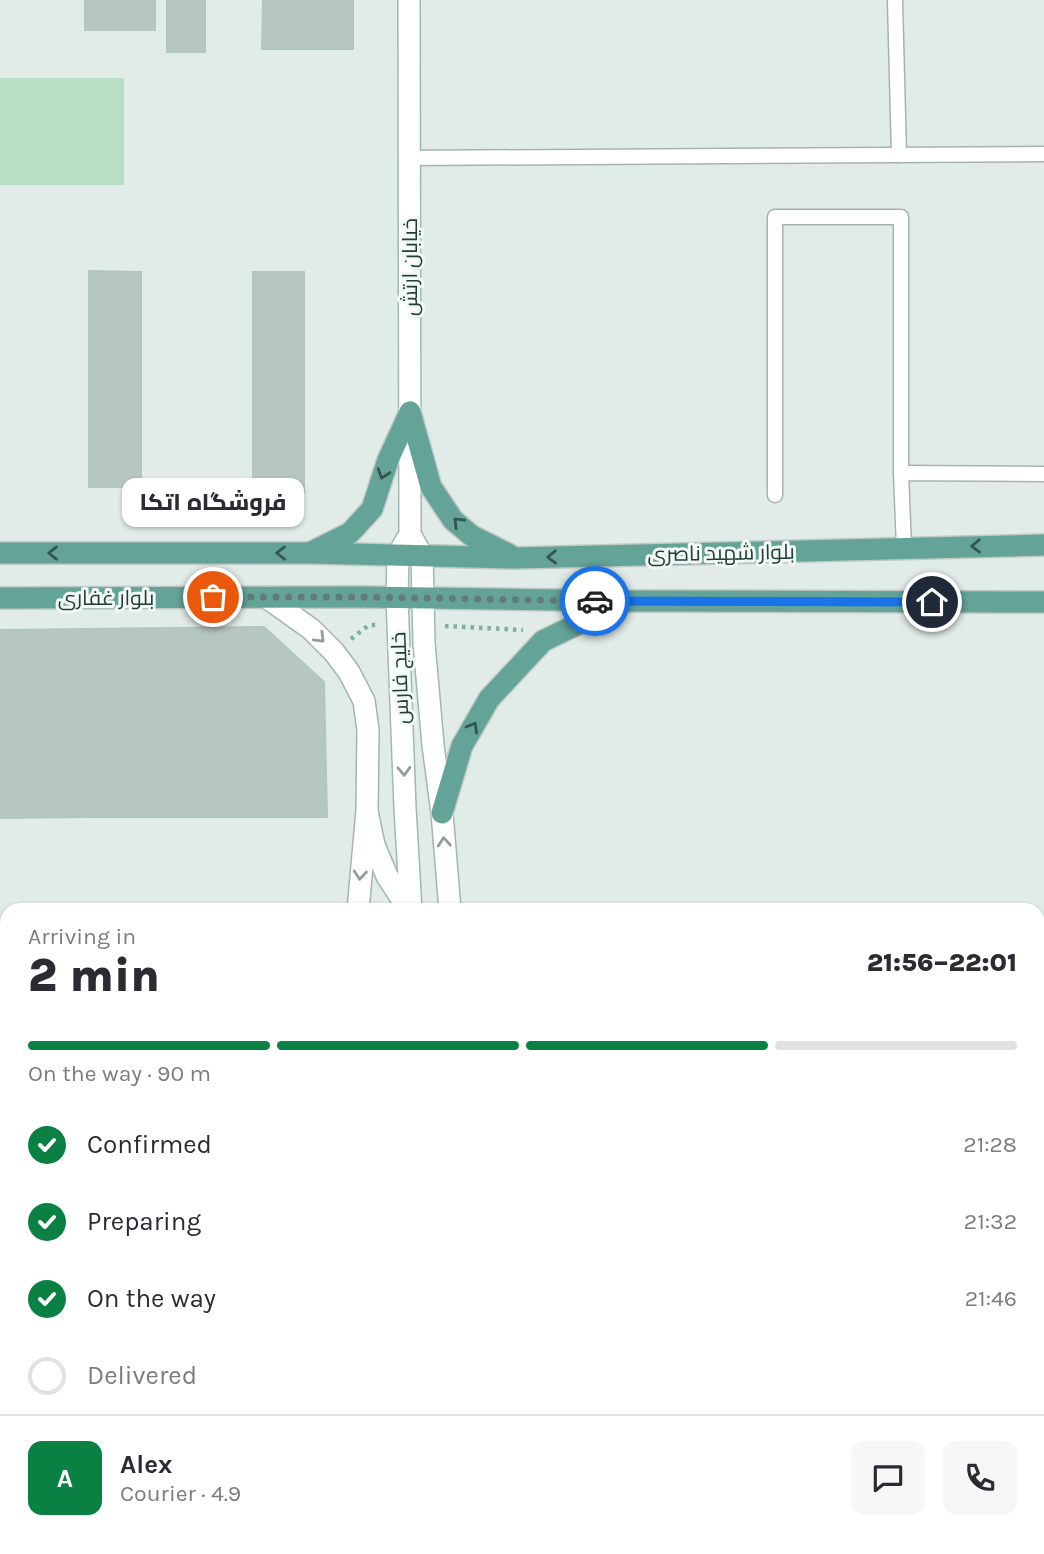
<!DOCTYPE html>
<html lang="en">
<head>
<meta charset="utf-8">
<style>
	:root { --surface:#fff; --page:#f7f7f7; --text:#2b2b33; --muted:#7c7c81; --line:#e1e1e2; --accent:#0b8043 }
	body { margin:0; font-family:Karla,Cairo,sans-serif; background:var(--page); color:var(--text); height:100vh; display:flex; flex-direction:column; font-size:26px; white-space:nowrap }
	* { box-sizing:border-box; margin:0 }
	p { font-size:23px; color:var(--muted) }
	.icon { flex:none; width:38px; height:38px; fill:none; stroke:currentColor; stroke-width:2; stroke-linecap:round; stroke-linejoin:round }
	.map { position:relative; flex:1; overflow:hidden }
	.drawer { position:absolute; left:0px; top:903px; width:1045px; height:651px; display:flex; flex-direction:column; background:var(--surface); border-radius:21px 21px 0 0; box-shadow:0 2px 5px #0004 }
	.drawer>* { flex:none }
	.pin { position:absolute; display:grid; place-items:center; width:60px; height:60px; color:#fff; margin:-30px; border:4px solid #fff; border-radius:50%; box-shadow:0 2px 7px #0007 }
	.courier { position:absolute; display:grid; place-items:center; width:70px; height:70px; margin:-35px; border:5px solid #1a73e8; border-radius:50%; background:#fff; color:#222; box-shadow:0 2px 9px #0007 }
	.bubble { position:absolute; height:49px; border-radius:14px; background:var(--surface); box-shadow:0 2px 5px #0004; font-size:23px; font-weight:800; line-height:49px; text-align:center }
	.head em { font-style:normal; font-weight:800 }
	.head div { display:flex; flex-direction:column-reverse }
	.head { display:flex; align-items:center; justify-content:space-between; height:119px; padding:0 28px }
	h1 { font-size:46px; font-weight:800; line-height:52px }
	.bar { display:grid; grid-template-columns:repeat(4,1fr); gap:10px 7px; align-content:center; height:84px; padding:0 28px }
	.bar i { height:9px; border-radius:5px; background:var(--line) }
	.bar .selected { background:var(--accent) }
	.bar p { grid-column:span 4 }
	.line { display:flex; align-items:center; gap:18px; padding:0 28px; border-top:2px solid var(--line) }
	.line div { flex:1 }
	.round { display:grid; place-items:center; flex:none; width:74px; height:74px; border-radius:14px; background:var(--page) }
	ol { padding:0 28px; list-style:none }
	li { display:flex; align-items:center; gap:21px; height:77px }
	li p { margin-inline-start:auto }
	li .icon { padding:7px; border-radius:50%; background:var(--accent); color:#fff; stroke-width:4 }
	li:last-child { color:var(--muted) }
	li i { width:38px; height:38px; border:4px solid var(--line); border-radius:50% }
	.map>svg:first-child { display:block }
</style>
</head>
<body>
<div class="map">
<svg width="1044" height="1554" viewBox="0 0 1044 1554">
	<rect width="100%" height="100%" fill="#e1ece8"/>
	<!-- park -->
	<rect fill="#b9dec6" x="0" y="78" width="124" height="107"/>
	<!-- building -->
	<g fill="#b6c7c1" stroke="#b3c6bf" stroke-width="2">
		<rect x="85" y="0" width="70" height="30"/>
		<rect x="167" y="0" width="38" height="52"/>
		<path d="M263 0H353V49H262Z"/>
		<path d="M89 271 141 272V487H89Z"/>
		<rect x="253" y="272" width="51" height="220"/>
		<path d="M264 627 324 682 327 817H88L85 629Z"/>
		<path d="M85 629 88 817 0 818V630Z"/>
	</g>
	<g fill="none" stroke-linecap="round" stroke-linejoin="round">
		<!-- lane casing -->
		<g stroke="#a4b4b0" stroke-width="17">
			<g id="lane">
				<path d="M895 0 899 155"/>
				<path d="M410 158 1044 154"/>
				<path d="M775 495V217H901V473"/>
				<path d="M904 548 901 473 1044 474"/>
				<path d="M0 1230H7"/>
				<path d="M53 1554V1547"/>
			</g>
		</g>
		<!-- street casing -->
		<g stroke="#a4b4b0" stroke-width="24">
			<g id="street">
				<path d="M266 597 311 629 334 652 349 672 364 701 368 730 367 811 358 910"/>
				<path d="M349 1554V1547"/>
			</g>
		</g>
		<!-- secondary casing -->
		<g stroke="#9fb8b1" stroke-width="24">
			<g id="secondary">
				<path d="M409 0 410 534 422 556 424 643 433 745 442 813 450 910"/>
				<path d="M407 539 398 555 397 598 405 808 411 910"/>
				<path d="M367 811 374 845 387 876 409 910"/>
				<path d="M415 1547 416 1554"/>
				<path d="M457 1554V1547"/>
			</g>
		</g>
		<!-- primary casing -->
		<g stroke="#c1c9c7" stroke-width="24">
			<g id="primary">
				<path d="M410 412 431 487 453 520 472 536 510 555"/>
				<path d="M312 552 350 533 372 509 388 460 410 412"/>
				<path d="M0 553H310L515 558 1044 545"/>
				<path d="M0 598 363 597 624 601 1044 602"/>
				<path d="M442 813 462 746 489 699 543 641 619 604"/>
			</g>
		</g>
		<!-- path -->
		<g stroke="#80b0a5" stroke-width="4.5" stroke-dasharray="3.5 5" stroke-linecap="butt">
			<path d="M445 626 523 630"/>
			<path d="M351 639 369 625H376"/>
		</g>
		<!-- lane -->
		<use href="#lane" stroke="#fff" stroke-width="14"/>
		<!-- street -->
		<use href="#street" stroke="#fff" stroke-width="21"/>
		<!-- secondary -->
		<use href="#secondary" stroke="#fff" stroke-width="21"/>
		<!-- primary -->
		<use href="#primary" stroke="#64a397" stroke-width="21"/>
	</g>
	<!-- one-way arrows -->
	<defs><path id="oneway-chevron" d="M-2-3.5L2.5 0L-2 3.5" fill="none" stroke-width="1.6" stroke-linecap="round" stroke-linejoin="round" transform="scale(1.75)"/></defs>
	<g stroke="#325650">
		<use href="#oneway-chevron" transform="translate(383 474) rotate(108)"/>
		<use href="#oneway-chevron" transform="translate(458 522) rotate(-135)"/>
		<use href="#oneway-chevron" transform="translate(976 546) rotate(179)"/>
		<use href="#oneway-chevron" transform="translate(53 553) rotate(-180)"/>
		<use href="#oneway-chevron" transform="translate(281 553) rotate(-180)"/>
		<use href="#oneway-chevron" transform="translate(552 557) rotate(179)"/>
		<use href="#oneway-chevron" transform="translate(473 727) rotate(-60)"/>
	</g>
	<g stroke="#909e9c">
		<use href="#oneway-chevron" transform="translate(320 638) rotate(45)"/>
		<use href="#oneway-chevron" transform="translate(404 771) rotate(88)"/>
		<use href="#oneway-chevron" transform="translate(444 842) rotate(-95)"/>
		<use href="#oneway-chevron" transform="translate(360 875) rotate(95)"/>
	</g>
	<g fill="none" stroke-linecap="round" stroke-linejoin="round">
		<!-- done -->
		<path stroke="#647a76" stroke-width="7" stroke-dasharray="0 12.6" d="M213 597H362L595 601"/>
		<!-- route -->
		<path stroke="#1a73e8" stroke-width="9" d="M595 601 932 602"/>
	</g>
	<g text-anchor="middle" dominant-baseline="central" stroke-width="6" stroke-linejoin="round" paint-order="stroke">
		<!-- street labels -->
		<g font-size="21" fill="#213d38" stroke="#f1f8f5">
			<text transform="translate(410 267) rotate(-90)">خیابان ارتش</text>
			<text transform="translate(721 553) rotate(-1)">بلوار شهید ناصری</text>
			<text x="106" y="598">بلوار غفاری</text>
			<text transform="translate(400 678) rotate(-92)">خلیج فارس</text>
		</g>
	</g>
</svg>
<div class="pin" style="left:213px;top:597px;background:#ea580c"><svg class="icon" aria-label="bag" viewBox="0 0 24 24"><path d="M5 8h14l-1 12H6zM9 8a3 3 0 0 1 6 0"/></svg></div>
<div class="pin" style="left:932px;top:602px;background:#1f2937"><svg class="icon" aria-label="home" viewBox="0 0 24 24"><path d="M3 11l9-7 9 7M6 9v11h12V9"/></svg></div>
<div class="courier" style="left:595px;top:601px"><svg class="icon" aria-label="car" viewBox="0 0 24 24"><path d="M5 17H2v-5l4-1 3-4h7l3 4 3 1v5h-3M9 17h6M6 11h13"/><circle cx="7" cy="17" r="2"/><circle cx="17" cy="17" r="2"/></svg></div>
<div class="bubble" style="left:122px;top:478px;width:182px">فروشگاه اتکا</div>
<section class="drawer">
<div class="head"><div><h1>2 min</h1><p>Arriving in</p></div><em>21:56–22:01</em></div>
<div class="bar"><i class="selected"></i><i class="selected"></i><i class="selected"></i><i></i><p>On the way · 90 m</p></div>
<ol>
<li><svg class="icon" aria-label="check" viewBox="0 0 24 24"><path d="M5 12l5 5 9-10"/></svg>Confirmed<p>21:28</p></li>
<li><svg class="icon" aria-label="check" viewBox="0 0 24 24"><path d="M5 12l5 5 9-10"/></svg>Preparing<p>21:32</p></li>
<li><svg class="icon" aria-label="check" viewBox="0 0 24 24"><path d="M5 12l5 5 9-10"/></svg>On the way<p>21:46</p></li>
<li><i></i>Delivered</li>
</ol>
<div class="line" style="height:126px"><b class="round" style="background:var(--accent);color:#fff">A</b><div><b>Alex</b><p>Courier · 4.9</p></div><a class="round"><svg class="icon" aria-label="chat" viewBox="0 0 24 24"><path d="M4 5h16v11H9l-5 4z"/></svg></a><a class="round"><svg class="icon" aria-label="phone" viewBox="0 0 24 24"><path d="M5 4h4l2 5-3 2q2 4 5 5l2-3 5 2v4C11 20 4 13 5 4z"/></svg></a></div>
</section>
</div>
</body>
</html>
